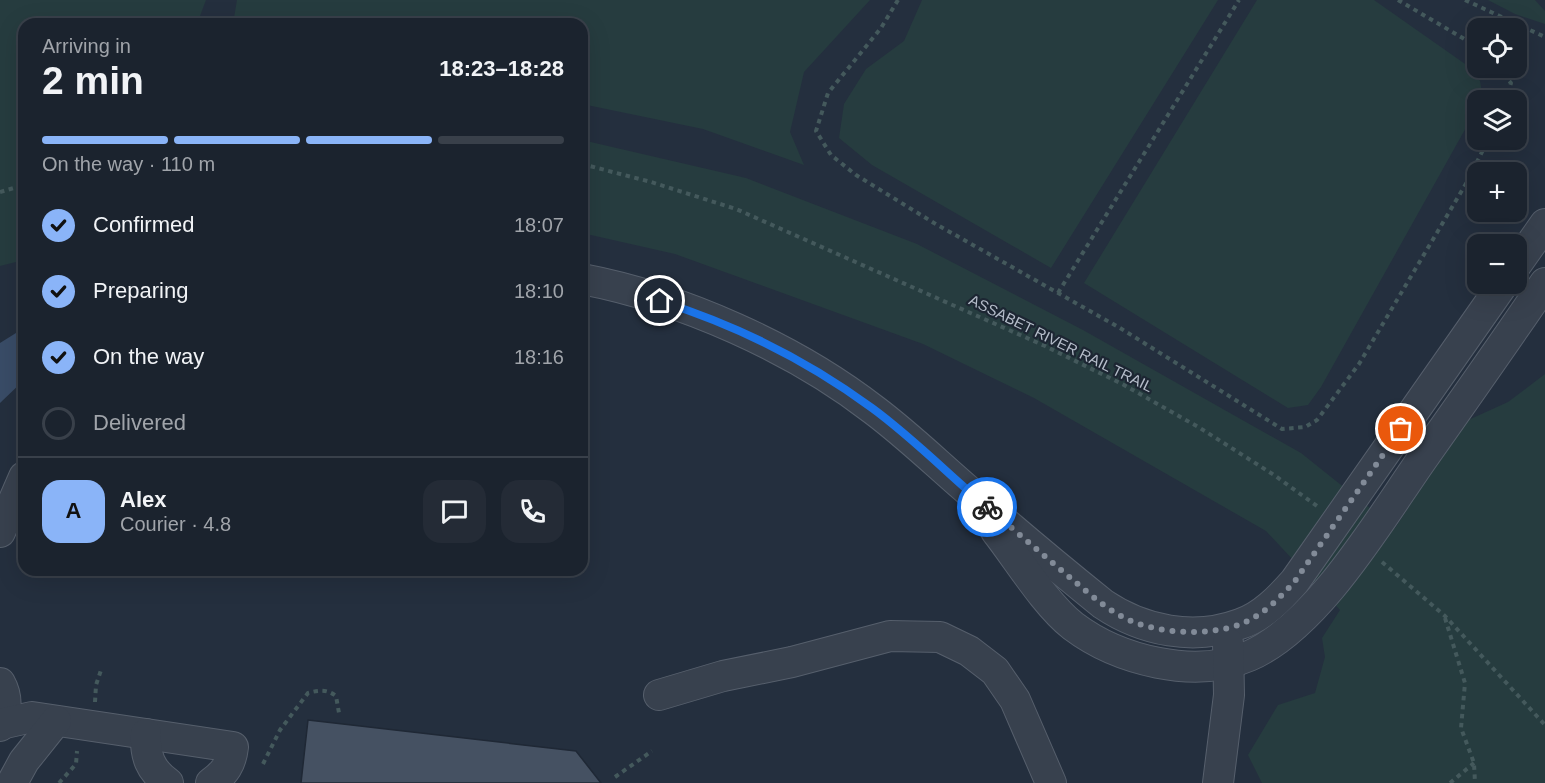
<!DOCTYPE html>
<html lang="en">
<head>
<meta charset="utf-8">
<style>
	:root { --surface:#1b232e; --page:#242b36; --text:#f1f3f6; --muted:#a0a4aa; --line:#39404a; --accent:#8ab4f8 }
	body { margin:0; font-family:Arial,sans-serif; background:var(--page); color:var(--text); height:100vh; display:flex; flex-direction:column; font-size:22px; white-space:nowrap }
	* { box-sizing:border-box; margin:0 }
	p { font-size:20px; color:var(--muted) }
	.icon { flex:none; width:33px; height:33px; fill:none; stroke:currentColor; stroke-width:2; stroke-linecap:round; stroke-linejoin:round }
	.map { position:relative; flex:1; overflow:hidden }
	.drawer { position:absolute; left:18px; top:18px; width:570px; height:558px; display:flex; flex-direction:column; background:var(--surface); border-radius:18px; box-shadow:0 6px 24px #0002,0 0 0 2px var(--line) }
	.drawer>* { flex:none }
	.fabs { position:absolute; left:1467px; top:18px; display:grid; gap:12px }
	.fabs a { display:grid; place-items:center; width:60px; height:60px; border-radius:12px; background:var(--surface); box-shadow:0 6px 24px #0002,0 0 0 2px var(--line); font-size:30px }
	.pin { position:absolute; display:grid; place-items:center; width:51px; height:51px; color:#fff; margin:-26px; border:3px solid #fff; border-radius:50%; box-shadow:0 2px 6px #0007 }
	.courier { position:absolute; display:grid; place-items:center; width:60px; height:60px; margin:-30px; border:4px solid #1a73e8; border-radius:50%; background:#fff; color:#222; box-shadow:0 2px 8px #0007 }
	.headline em { font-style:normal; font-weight:600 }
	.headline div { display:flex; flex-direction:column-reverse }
	.headline { display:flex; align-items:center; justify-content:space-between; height:102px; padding:0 24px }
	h1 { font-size:39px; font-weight:600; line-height:45px }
	.bar { display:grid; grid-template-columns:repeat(4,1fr); gap:9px 6px; align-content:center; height:72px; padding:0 24px }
	.bar i { height:8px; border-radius:4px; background:var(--line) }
	.bar .current { background:var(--accent) }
	.bar p { grid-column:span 4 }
	.line { display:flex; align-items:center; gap:15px; padding:0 24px; border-top:2px solid var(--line) }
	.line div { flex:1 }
	.round { display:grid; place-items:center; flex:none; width:63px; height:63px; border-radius:18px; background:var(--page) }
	ol { padding:0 24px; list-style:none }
	li { display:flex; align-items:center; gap:18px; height:66px }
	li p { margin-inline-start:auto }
	li .icon { padding:6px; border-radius:50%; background:var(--accent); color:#111; stroke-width:4 }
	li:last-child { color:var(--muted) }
	li i { width:33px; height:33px; border:3px solid var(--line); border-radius:50% }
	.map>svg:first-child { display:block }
</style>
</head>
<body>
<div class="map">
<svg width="1545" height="783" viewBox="0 0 1545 783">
	<rect width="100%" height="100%" fill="#242f3e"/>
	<!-- green -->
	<g fill="#263c3f">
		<path d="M0 0H206L197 24H24V260L0 266Z"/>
		<path d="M237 0H870L804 72 790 132 804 165 703 129 582 104V24H233Z"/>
		<path d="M922 0H1218L1051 268 872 165 839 138 844 104 866 69 904 41Z"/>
		<path d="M1257 0H1374L1468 66 1480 81 1483 98 1482 100H1478L1477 108 1321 387 1308 405 1288 408 1084 283Z"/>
		<path d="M1488 0H1535L1545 11V24L1515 14Z"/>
		<path d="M582 140 746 178 917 244 1083 330 1301 453 1395 528 1464 422 1508 402 1545 374V783H1262L1248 755 1278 705 1315 693 1325 657 1322 638 1340 610 1266 531 1034 398 923 344 675 254 582 233Z"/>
	</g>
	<!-- water -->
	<path fill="#394c67" d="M24 328V380L0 403V343Z"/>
	<!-- building -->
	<path fill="#455162" stroke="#1f2835" stroke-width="1.5" d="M308 720 576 751 601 783H301Z"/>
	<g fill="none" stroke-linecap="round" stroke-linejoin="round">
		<!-- minor casing -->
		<g stroke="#565f6c" stroke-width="32">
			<g id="minor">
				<path d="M1516 265 1545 224"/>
				<path d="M582 279C682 298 794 348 874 410 906 434 934 461 964 487 1009 527 1056 566 1103 604 1143 631 1194 641 1240 624 1262 617 1280 598 1295 581L1503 284"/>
				<path d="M996 531C1018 559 1045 604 1073 626 1118 660 1195 680 1249 656 1318 626 1380 519 1423 458 1464 400 1505 342 1545 283"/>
				<path d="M0 532 24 477"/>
				<path d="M0 683C8 697 7 713 0 726"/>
				<path d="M659 695 723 676 792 662 890 636 940 637 969 651 995 671 1015 700 1051 783"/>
				<path d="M1 724 32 717 233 747C231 764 225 773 211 783"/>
				<path d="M146 734C145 756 150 770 168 783"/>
				<path d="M12 783 24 761 56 721"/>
				<path d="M1218 783 1229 695 1228 643"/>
			</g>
		</g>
		<!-- path -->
		<g stroke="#44595c" stroke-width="4" stroke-dasharray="4.5 4.5" stroke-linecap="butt">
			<path d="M898 0 881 28 828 93 816 131 831 155 856 175 934 223 1120 328 1282 429 1305 427 1317 420 1359 364 1467 182 1488 140"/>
			<path d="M1398 0 1478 47"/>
			<path d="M1465 0 1545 37"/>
			<path d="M1497 68 1511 83 1506 100"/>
			<path d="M582 164 651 182 736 209 1045 346 1124 385 1200 428 1274 475 1317 506"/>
			<path d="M0 192 24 185"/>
			<path d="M1058 293 1239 0"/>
			<path d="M1382 562 1445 616 1545 725"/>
			<path d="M1445 618 1465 683 1461 728 1474 763 1475 783"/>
			<path d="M95 702 96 685 102 667"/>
			<path d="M263 764 280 730 308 693C319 690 327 689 336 696L339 713"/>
			<path d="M615 777 652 751"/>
			<path d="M59 783 76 764 77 751"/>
			<path d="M1450 783 1474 763"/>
		</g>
		<!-- minor -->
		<use href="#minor" stroke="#38414e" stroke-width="30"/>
	</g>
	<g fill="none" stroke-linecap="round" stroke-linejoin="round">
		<!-- done -->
		<path stroke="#828b98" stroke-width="6" stroke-dasharray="0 10.8" d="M987 507C1013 529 1040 552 1067 575 1084 589 1101 605 1121 616 1153 634 1207 637 1241 624 1262 616 1280 598 1295 581L1401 429"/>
		<!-- route -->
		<path stroke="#1a73e8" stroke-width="8" d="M660 301C736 325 808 361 872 408 913 438 948 474 987 507"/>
	</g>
	<g text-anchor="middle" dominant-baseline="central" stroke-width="4.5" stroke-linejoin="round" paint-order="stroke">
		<!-- street labels -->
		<g font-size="15" fill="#b4bcc9" stroke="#1d2633">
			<text transform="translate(1061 343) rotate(26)">ASSABET RIVER RAIL TRAIL</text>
		</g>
	</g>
</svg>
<div class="fabs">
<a><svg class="icon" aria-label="locate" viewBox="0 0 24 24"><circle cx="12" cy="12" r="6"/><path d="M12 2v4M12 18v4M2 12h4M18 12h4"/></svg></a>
<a><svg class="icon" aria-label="layers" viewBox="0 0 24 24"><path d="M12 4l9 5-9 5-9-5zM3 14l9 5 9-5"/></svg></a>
<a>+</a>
<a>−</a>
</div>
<div class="pin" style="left:1401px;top:429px;background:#ea580c"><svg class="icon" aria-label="bag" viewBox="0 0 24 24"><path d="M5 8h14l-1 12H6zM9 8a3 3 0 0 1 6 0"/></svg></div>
<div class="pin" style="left:660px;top:301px;background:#1f2937"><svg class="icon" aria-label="home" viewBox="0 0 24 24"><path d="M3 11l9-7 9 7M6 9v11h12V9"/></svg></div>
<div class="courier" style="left:987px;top:507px"><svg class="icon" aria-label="bike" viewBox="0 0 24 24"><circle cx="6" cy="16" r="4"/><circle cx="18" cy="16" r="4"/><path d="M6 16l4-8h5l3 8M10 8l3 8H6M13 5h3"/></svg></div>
<section class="drawer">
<div class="headline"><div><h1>2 min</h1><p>Arriving in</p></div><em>18:23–18:28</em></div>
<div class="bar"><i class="current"></i><i class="current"></i><i class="current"></i><i></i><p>On the way · 110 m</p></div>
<ol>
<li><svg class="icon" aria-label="check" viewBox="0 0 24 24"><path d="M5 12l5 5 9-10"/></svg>Confirmed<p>18:07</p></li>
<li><svg class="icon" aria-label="check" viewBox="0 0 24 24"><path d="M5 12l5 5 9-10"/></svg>Preparing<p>18:10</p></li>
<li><svg class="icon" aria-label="check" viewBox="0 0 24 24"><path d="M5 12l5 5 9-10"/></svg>On the way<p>18:16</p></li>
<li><i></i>Delivered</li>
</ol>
<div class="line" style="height:108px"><b class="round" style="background:var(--accent);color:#111">A</b><div><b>Alex</b><p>Courier · 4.8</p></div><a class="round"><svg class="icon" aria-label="chat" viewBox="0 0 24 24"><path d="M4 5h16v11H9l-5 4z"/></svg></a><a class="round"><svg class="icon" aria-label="phone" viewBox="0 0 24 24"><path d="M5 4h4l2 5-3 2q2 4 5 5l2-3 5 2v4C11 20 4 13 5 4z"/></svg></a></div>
</section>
</div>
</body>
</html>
